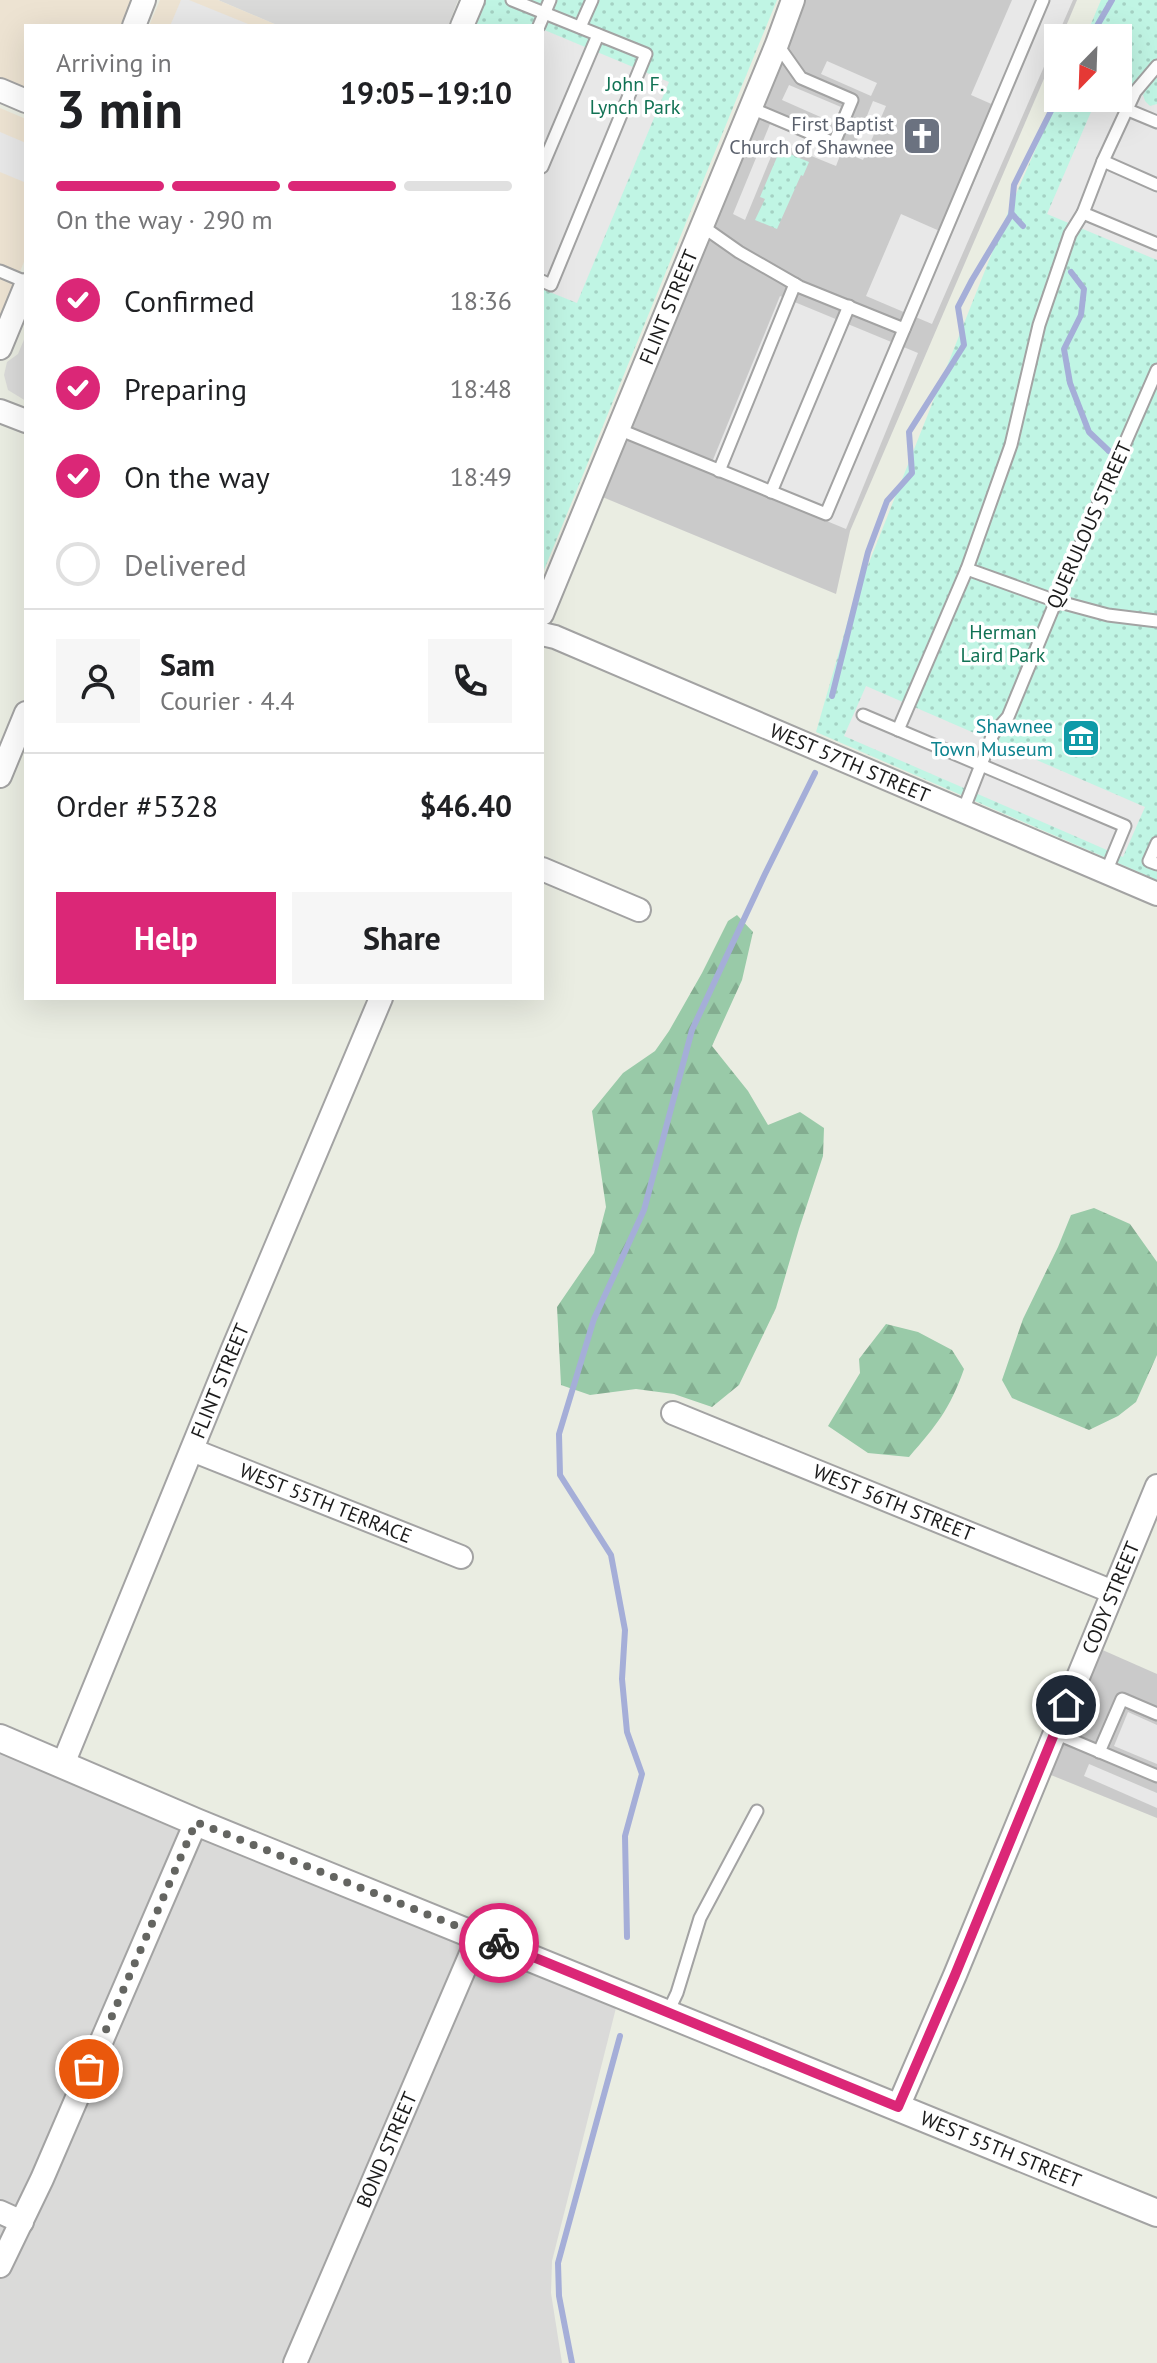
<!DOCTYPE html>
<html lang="en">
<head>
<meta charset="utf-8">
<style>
	:root { --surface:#fff; --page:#f6f6f6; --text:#202124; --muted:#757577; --line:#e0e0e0; --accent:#db2777 }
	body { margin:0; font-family:"PT Sans",sans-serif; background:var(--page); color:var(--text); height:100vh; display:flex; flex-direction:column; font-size:30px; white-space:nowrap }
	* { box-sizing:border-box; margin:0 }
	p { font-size:26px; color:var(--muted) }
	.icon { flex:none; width:44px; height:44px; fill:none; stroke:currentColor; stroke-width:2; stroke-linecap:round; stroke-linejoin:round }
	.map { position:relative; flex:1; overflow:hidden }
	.drawer { position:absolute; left:24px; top:24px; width:520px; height:976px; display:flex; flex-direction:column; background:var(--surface); border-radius:0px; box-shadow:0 8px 32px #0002 }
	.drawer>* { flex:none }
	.needle { width:52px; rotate:203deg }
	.tools { position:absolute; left:1044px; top:24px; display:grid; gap:16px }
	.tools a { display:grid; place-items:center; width:88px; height:88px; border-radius:0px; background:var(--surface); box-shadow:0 8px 32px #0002; font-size:40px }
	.pin { position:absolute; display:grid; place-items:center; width:68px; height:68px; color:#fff; margin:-34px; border:4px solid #fff; border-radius:50%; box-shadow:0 2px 8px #0007 }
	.courier { position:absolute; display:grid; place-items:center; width:80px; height:80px; margin:-40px; border:6px solid #db2777; border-radius:50%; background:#fff; color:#222; box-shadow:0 2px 10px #0007 }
	.head em { font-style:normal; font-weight:600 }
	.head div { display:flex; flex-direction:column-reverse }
	.head { display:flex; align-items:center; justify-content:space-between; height:136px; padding:0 32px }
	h1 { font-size:52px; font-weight:600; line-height:60px }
	.bar { display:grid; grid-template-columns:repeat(4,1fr); gap:12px 8px; align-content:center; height:96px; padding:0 32px }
	.bar i { height:10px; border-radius:6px; background:var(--line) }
	.bar .current { background:var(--accent) }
	.bar p { grid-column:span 4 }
	.line { display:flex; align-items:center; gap:20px; padding:0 32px; border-top:2px solid var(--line) }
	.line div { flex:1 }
	.round { display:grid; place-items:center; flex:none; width:84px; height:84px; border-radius:0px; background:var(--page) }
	ol { padding:0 32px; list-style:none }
	li { display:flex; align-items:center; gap:24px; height:88px }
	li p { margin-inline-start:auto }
	li .icon { padding:8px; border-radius:50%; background:var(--accent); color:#fff; stroke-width:4 }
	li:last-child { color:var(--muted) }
	li i { width:44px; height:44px; border:4px solid var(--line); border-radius:50% }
	.primary-button { display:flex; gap:16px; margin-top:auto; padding:16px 32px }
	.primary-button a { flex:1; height:92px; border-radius:0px; background:var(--accent); color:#fff; font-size:32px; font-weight:600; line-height:92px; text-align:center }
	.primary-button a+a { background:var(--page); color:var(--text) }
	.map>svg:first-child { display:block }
</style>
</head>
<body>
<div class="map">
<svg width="1157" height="2363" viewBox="0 0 1157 2363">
	<defs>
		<pattern id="forest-firs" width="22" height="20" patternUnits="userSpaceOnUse" patternTransform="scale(2)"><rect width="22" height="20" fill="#99caa8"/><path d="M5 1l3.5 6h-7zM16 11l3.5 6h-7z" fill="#83ad90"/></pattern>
		<pattern id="park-dots" width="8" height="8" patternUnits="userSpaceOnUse" patternTransform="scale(2)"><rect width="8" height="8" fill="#c0f5e4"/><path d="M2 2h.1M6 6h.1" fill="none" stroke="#a4d1c3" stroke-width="1.8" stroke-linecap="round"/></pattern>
	</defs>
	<rect width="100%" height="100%" fill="#eaede2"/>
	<!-- residential -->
	<g fill="#dadad9">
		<path d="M218 0H458L448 26H279Z"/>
		<path d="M26 335V401L8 390 4 375 7 362 18 354Z"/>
		<path d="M0 1753 617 2004 552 2261 551 2293 562 2363H0Z"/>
	</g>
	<!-- commercial -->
	<g fill="#ede3d2">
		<path d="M0 0H133L122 26H26V92L0 82Z"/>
		<path d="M160 0H218L279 26H149Z"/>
		<path d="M0 108 26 119V257L0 320Z"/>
	</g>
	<!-- religious -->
	<g fill="#cacaca">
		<path d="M805 0H1077L1061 38H1058V46L850 531 836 594 600 496 703 245 768 98Z"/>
		<path d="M1098 1648 1157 1674V1818L1046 1773Z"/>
	</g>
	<!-- forest -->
	<g fill="url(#forest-firs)">
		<path d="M737 915 753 932 742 980 712 1046 748 1091 768 1125 800 1112 824 1128 823 1156 799 1229 776 1308 739 1385 712 1407 674 1394 636 1389 590 1395 561 1385 557 1307 594 1253 606 1207 592 1111 623 1073 655 1051 669 1031 702 973 728 921Z"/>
		<path d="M1094 1208 1130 1224 1157 1262V1355L1136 1402 1118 1416 1089 1430 1012 1398 1002 1380 1023 1319 1058 1247 1071 1215Z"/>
		<path d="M886 1324 918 1332 952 1350 964 1369C950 1409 936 1426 909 1457L868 1453 828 1426 860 1373 859 1359Z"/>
	</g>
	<!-- park -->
	<g fill="url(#park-dots)">
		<path d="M485 0H777L542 575V26H474Z"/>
		<path d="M1101 0H1157V880L816 732 853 603 1009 210 1058 98H1118V38H1085Z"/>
		<path d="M780 150 809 162 803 176 801 175 777 229 755 220 765 199 760 197Z"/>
	</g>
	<!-- parking -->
	<g fill="#e8e8e8">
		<path d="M181 0H189L253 26H170Z"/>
		<path d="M1012 0H1073L932 324 866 296 901 214 951 236 1005 110 971 95Z"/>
		<path d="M542 29 669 82 577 303 542 289Z"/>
		<path d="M827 61 877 83 871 96 821 74Z"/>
		<path d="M1118 80 1145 92 1143 95 1145 101 1150 106 1157 104V260L1047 214 1097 98H1118Z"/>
		<path d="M789 85 841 107 834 123 782 100Z"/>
		<path d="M873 101 886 106 863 160 851 155Z"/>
		<path d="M770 124 841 153 836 166 777 142 745 220 733 214Z"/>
		<path d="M0 132 26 143V176L24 182 0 172Z"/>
		<path d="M780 296 918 353 846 529 708 472Z"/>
		<path d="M866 686 1145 807 1123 857 844 736Z"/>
		<path d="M1128 1712 1157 1725V1764L1114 1746Z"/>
		<path d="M1089 1764 1157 1793V1808L1084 1776Z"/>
	</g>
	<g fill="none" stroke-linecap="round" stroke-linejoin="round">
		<!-- stream -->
		<g stroke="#a5aed8" stroke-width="6">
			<path d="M1090 38 1112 0"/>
			<path d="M1012 214 1023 226"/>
			<path d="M1071 272 1084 289 1081 315 1064 349 1070 383 1089 432 1109 451"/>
			<path d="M832 696 868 552 887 501 912 473 909 432 964 345 958 307 972 280 1011 215 1014 185 1058 97"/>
			<path d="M627 1937 625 1836 642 1774 627 1732 622 1679 625 1630 611 1555 560 1475 559 1434 594 1319 644 1210 692 1030 765 874 815 773"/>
			<path d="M572 2363 559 2296 558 2263 620 2036"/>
		</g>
		<!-- service casing -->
		<g stroke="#a3a3a3" stroke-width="15">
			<g id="service">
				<path d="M512 0 646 54 551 285 542 281"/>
				<path d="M539 26 550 0"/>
				<path d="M580 27 592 0"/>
				<path d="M1157 66 1135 92 1103 161 1083 213 1157 244"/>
				<path d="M751 108 834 143 852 100 801 78 777 44"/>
				<path d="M1128 110 1157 122"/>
				<path d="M1103 161 1157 185"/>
				<path d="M542 167 598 35"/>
				<path d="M1083 213 1070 234 1039 325 1011 445 967 569 1056 601 1108 615 1157 621"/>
				<path d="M702 226 739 252 800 287 904 329"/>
				<path d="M0 271 26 282"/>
				<path d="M618 429 826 514 1043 0"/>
				<path d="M719 471 795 284"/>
				<path d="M771 492 849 306"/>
				<path d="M863 715 1125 826 1106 872"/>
				<path d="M898 730 967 569"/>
				<path d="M963 811 993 734 1008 717 1056 601 1157 370"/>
				<path d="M1157 843 1149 861 1157 864"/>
				<path d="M1055 1733 1157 1776"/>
				<path d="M1099 1752 1122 1699 1157 1714"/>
				<path d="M668 2012 677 1993 700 1918 757 1811"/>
			</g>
		</g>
		<!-- minor casing -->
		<g stroke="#a3a3a3" stroke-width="26">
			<g id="minor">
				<path d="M134 26 144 0"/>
				<path d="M462 26 473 0"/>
				<path d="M0 90 26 101"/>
				<path d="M0 348 26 285"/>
				<path d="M0 411 26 421"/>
				<path id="s1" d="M542 614 777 44 793 0"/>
				<path id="s2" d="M542 634 555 637 1157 894"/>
				<path d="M0 776 26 713"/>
				<path d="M542 869 639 910"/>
				<path id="s3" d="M673 1413 1113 1592"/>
				<path id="s4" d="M192 1450 461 1557"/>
				<path id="s5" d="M63 1764 232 1351 381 998"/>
				<path id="s6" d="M898 2107 955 1975 1157 1486"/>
				<path d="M0 2212 22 2222"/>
				<path d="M0 2266 42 2179 196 1822"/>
				<path id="s7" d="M295 2363 479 1935"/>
			</g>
		</g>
		<!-- tertiary casing -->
		<g stroke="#a3a3a3" stroke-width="30">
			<g id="tertiary">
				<path id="s8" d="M0 1738 196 1822 1157 2213"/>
			</g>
		</g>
		<!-- service -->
		<use href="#service" stroke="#fff" stroke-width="11"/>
		<!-- minor -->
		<use href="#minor" stroke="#fff" stroke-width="22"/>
		<!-- tertiary -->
		<use href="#tertiary" stroke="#fff" stroke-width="26"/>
	</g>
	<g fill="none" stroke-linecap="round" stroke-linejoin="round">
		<!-- done -->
		<path stroke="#646561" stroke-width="8" stroke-dasharray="0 14.4" d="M89 2069 196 1822 499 1943"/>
		<!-- route -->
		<path stroke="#db2777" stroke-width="10" d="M499 1943 898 2107 955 1975 1066 1705"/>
	</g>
	<!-- icons -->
	<defs>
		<g id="church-square" transform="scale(2)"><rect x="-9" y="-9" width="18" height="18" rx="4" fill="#6b7280" stroke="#fff"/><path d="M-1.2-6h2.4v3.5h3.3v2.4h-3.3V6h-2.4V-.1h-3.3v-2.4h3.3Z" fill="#fff"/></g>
		<g id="museum-square" transform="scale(2)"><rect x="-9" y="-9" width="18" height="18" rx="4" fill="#0f9aa8" stroke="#fff"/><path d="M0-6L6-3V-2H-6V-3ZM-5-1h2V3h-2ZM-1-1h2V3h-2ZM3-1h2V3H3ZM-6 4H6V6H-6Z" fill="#fff"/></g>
	</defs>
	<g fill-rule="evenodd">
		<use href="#church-square" x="922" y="136"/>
		<use href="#museum-square" x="1081" y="738"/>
	</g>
	<g text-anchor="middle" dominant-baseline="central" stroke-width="7" stroke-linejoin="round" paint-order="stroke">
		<!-- park labels -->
		<g font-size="20" fill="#117254" stroke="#fff">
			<text x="635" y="84">John F.<tspan x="635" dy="23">Lynch Park</tspan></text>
			<text x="1003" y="632">Herman<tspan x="1003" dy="23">Laird Park</tspan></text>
		</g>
		<!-- worship labels -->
		<g font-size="20" fill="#5b616d" stroke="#fff" text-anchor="end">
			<text x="894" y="124">First Baptist<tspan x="894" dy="23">Church of Shawnee</tspan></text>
		</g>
		<!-- street labels -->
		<g font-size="20" fill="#1c1c1c" stroke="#fff">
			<text stroke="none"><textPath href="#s1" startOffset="332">FLINT STREET</textPath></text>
			<text transform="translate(1089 525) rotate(-66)">QUERULOUS STREET</text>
			<text stroke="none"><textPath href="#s2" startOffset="334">WEST 57TH STREET</textPath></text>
			<text stroke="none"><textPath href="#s5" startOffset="414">FLINT STREET</textPath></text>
			<text stroke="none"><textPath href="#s3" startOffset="238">WEST 56TH STREET</textPath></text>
			<text stroke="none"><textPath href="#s4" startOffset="144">WEST 55TH TERRACE</textPath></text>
			<text stroke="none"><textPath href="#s6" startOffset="552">CODY STREET</textPath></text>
			<text stroke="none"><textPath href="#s7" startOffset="232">BOND STREET</textPath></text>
			<text stroke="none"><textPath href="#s8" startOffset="1082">WEST 55TH STREET</textPath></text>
		</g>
		<!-- culture labels -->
		<g font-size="20" fill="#0d838f" stroke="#fff" text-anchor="end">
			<text x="1053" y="726">Shawnee<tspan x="1053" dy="23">Town Museum</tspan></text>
		</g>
	</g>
</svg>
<div class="tools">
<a><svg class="needle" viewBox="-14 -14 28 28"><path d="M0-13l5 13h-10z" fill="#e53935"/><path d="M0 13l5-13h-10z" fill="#757577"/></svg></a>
</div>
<div class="pin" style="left:89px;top:2069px;background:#ea580c"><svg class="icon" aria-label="bag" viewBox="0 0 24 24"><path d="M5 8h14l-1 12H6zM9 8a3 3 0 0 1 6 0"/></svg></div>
<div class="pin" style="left:1066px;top:1705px;background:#1f2937"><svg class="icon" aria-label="home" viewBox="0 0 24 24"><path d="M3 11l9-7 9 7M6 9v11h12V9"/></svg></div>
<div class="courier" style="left:499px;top:1943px"><svg class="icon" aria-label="bike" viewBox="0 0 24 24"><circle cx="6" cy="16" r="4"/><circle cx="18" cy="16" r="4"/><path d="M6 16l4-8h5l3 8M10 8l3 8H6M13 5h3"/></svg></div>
<section class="drawer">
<div class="head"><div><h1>3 min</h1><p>Arriving in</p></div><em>19:05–19:10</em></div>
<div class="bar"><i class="current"></i><i class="current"></i><i class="current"></i><i></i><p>On the way · 290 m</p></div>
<ol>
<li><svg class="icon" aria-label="check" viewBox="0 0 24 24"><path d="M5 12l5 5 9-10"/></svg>Confirmed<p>18:36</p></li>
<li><svg class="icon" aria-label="check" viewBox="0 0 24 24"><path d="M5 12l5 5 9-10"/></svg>Preparing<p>18:48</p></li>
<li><svg class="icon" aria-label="check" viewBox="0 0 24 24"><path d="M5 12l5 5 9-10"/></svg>On the way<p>18:49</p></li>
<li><i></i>Delivered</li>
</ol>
<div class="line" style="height:144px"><a class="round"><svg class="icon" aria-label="person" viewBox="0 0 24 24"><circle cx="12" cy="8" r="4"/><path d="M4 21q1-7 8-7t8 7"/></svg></a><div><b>Sam</b><p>Courier · 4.4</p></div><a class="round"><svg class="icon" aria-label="phone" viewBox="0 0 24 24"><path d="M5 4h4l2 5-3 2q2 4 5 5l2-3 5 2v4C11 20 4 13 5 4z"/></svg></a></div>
<div class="line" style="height:104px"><div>Order #5328</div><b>$46.40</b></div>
<div class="primary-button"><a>Help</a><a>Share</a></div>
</section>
</div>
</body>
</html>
